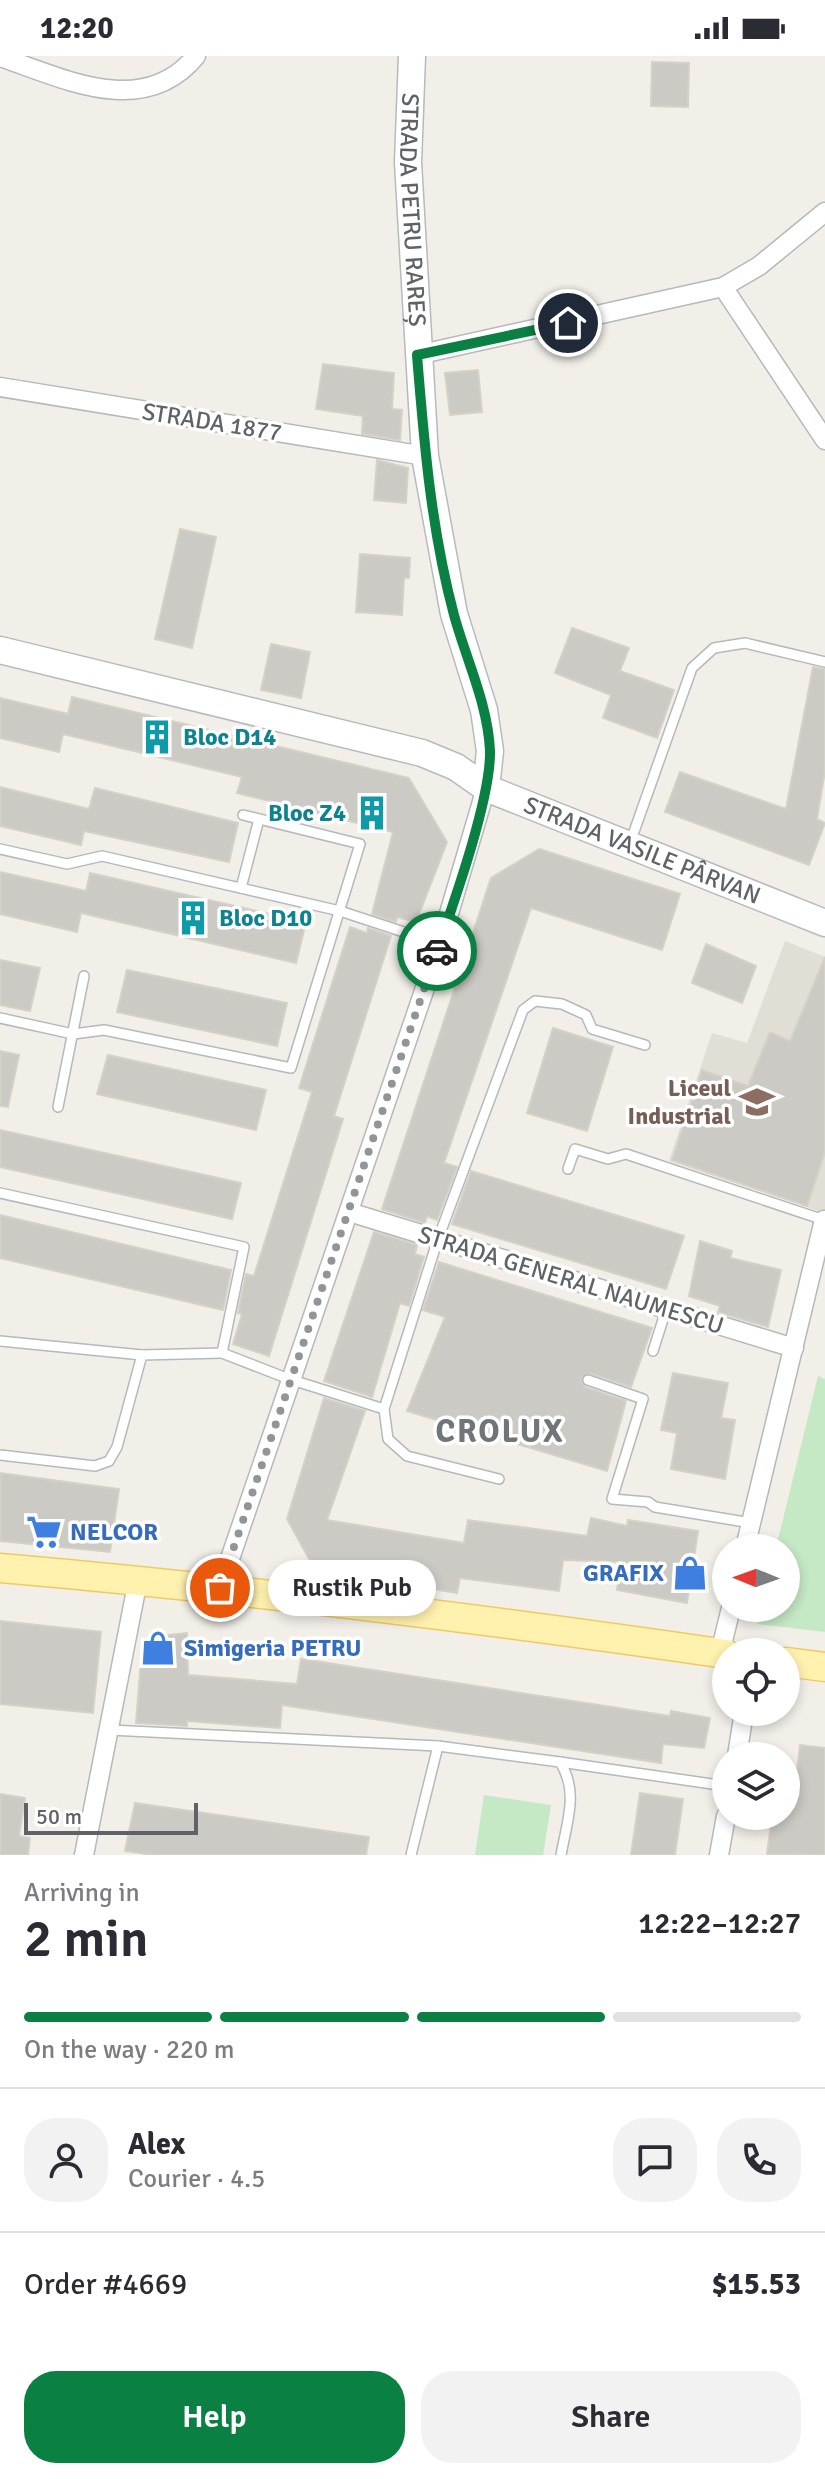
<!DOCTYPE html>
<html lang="en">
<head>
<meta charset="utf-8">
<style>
	:root { --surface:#fff; --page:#f2f2f3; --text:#2b2b33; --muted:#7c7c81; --line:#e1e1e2; --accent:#0b8043 }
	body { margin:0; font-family:Signika,sans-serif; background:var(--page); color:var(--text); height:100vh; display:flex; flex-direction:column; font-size:30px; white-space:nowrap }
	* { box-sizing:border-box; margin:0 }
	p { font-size:26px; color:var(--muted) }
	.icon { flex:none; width:44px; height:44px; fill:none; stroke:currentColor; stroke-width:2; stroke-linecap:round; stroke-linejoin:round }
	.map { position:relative; height:1799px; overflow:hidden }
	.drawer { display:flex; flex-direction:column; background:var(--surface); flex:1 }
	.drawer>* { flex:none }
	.needle { width:52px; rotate:271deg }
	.buttons { position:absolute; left:712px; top:1478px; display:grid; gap:16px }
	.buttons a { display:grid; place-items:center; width:88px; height:88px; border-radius:50%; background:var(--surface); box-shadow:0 4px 12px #0003; font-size:40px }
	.scale { position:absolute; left:24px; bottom:20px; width:174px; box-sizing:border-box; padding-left:8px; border:4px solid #5f6368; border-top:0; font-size:22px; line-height:28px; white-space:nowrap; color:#5f6368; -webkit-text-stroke:6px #fff; paint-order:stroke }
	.pin { position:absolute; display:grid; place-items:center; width:68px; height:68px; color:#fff; margin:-34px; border:4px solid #fff; border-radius:50%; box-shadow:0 2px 8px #0007 }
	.courier { position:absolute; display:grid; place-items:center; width:80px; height:80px; margin:-40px; border:6px solid #0b8043; border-radius:50%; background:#fff; color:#222; box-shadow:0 2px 10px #0007 }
	.bubble { position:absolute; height:56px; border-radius:28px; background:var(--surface); box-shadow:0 4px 12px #0003; font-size:26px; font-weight:600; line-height:56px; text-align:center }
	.overview em { font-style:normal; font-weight:600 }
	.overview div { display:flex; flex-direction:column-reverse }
	.overview { display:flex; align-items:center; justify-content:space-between; height:136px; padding:0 24px }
	h1 { font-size:52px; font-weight:600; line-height:60px }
	.bar { display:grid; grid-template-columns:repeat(4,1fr); gap:12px 8px; align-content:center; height:96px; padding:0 24px }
	.bar i { height:10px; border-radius:6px; background:var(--line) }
	.bar .on { background:var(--accent) }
	.bar p { grid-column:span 4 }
	.line { display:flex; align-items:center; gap:20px; padding:0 24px; border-top:2px solid var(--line) }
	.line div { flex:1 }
	.round { display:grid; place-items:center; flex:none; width:84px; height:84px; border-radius:32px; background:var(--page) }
	.cta { display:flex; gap:16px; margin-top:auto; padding:16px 24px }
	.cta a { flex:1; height:92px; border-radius:32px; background:var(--accent); color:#fff; font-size:32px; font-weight:600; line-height:92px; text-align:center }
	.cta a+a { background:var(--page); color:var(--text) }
	.status { display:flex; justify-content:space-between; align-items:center; height:56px; padding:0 40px; background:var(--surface); direction:ltr }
	.status svg { height:22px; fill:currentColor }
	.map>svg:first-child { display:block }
</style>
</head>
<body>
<div class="status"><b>12:20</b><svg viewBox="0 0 49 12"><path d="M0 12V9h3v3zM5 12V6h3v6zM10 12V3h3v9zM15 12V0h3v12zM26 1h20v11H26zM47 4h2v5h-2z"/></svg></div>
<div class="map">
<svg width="825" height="1799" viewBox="0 0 825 1799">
	<rect width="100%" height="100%" fill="#f1efe8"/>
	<!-- education -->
	<path fill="#e1ded6" d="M785 885 825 901V1157L669 1105 712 977 747 987Z"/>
	<!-- green -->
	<g fill="#c5e8c5">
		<path d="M818 1320 825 1323V1576L757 1568 761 1552H786V1492H776Z"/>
		<path d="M484 1739 551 1749 543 1799H475Z"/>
	</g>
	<!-- building -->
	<g fill="#cccac5" stroke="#d6d1c6" stroke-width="2">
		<path d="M652 6 689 7 688 51 651 50Z"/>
		<path d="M323 308 394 317 392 353 402 354 400 384 362 378 363 360 316 353Z"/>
		<path d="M478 314 482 356 450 359 445 317Z"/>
		<path d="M377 404 408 412 406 447 374 444Z"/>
		<path d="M180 473 216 481 192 592 155 583Z"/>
		<path d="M360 498 410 502 409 522H404L402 559 356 556Z"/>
		<path d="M572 572 629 592 620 615 674 634 657 682 603 662 611 639 555 617Z"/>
		<path d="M271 588 310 596 301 642 261 634Z"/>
		<path d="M813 611 825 613V715L817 763 825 767 809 809 665 756 680 716 786 753Z"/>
		<path d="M72 641 409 722 447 786 416 866 397 861 396 866 372 858 393 776 237 737 242 721 63 678 59 696 0 682V642L68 658Z"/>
		<path d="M0 731 89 753 95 732 238 767 229 806 84 775 81 789 0 770Z"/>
		<path d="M539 793 680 838 662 894 531 852 444 1107 457 1111 437 1164 427 1160 425 1167 382 1153 491 822Z"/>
		<path d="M0 816 86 835 90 817 306 866 296 907 81 857 77 876 0 858Z"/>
		<path d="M350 871 367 877 368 872 391 880 334 1060 343 1063 269 1300 233 1288 242 1258 238 1257 246 1218 254 1220 312 1036 299 1032Z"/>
		<path d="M706 888 756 910 742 947 692 927Z"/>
		<path d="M825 901V1096L807 1150 672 1104 702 1014 748 1030 770 976 790 985Z"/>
		<path d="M0 904 40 912 30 955 0 949Z"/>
		<path d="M127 914 287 947 277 990 117 956Z"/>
		<path d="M553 972 613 991 587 1075 527 1057Z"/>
		<path d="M0 995 19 999 8 1051 0 1050Z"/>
		<path d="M108 999 266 1034 256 1074 97 1038Z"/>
		<path d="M0 1074 241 1127 232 1163 0 1111Z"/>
		<path d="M471 1115 684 1180 666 1233 452 1168Z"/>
		<path d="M0 1159 231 1214 223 1254 0 1202Z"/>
		<path d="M374 1176 417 1189 415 1198 424 1201 409 1250 400 1247 372 1341 324 1325Z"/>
		<path d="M700 1185 732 1195 730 1202 781 1214 768 1271 718 1256 720 1250 689 1240Z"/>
		<path d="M439 1206 652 1272 631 1331 590 1317 581 1322 585 1331 626 1345 607 1415 407 1355 445 1261 423 1254Z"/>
		<path d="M673 1317 728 1327 721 1362 735 1364 725 1423 671 1413 677 1377 661 1374Z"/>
		<path d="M324 1342 365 1355 327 1464 464 1487 468 1464 587 1480 591 1462 627 1470 628 1464 698 1475 687 1547 617 1534 621 1506 563 1504 559 1535 460 1522 457 1537 314 1512 287 1463Z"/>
		<path d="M0 1417 119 1433 110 1496 0 1485Z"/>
		<path d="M0 1565 101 1576 93 1657 0 1648Z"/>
		<path d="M187 1577 188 1619 297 1628 301 1603 670 1660 671 1655 710 1662 704 1692 663 1688 661 1707 282 1649 280 1672 187 1665V1670L136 1667 141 1604 152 1590 168 1579Z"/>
		<path d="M800 1689 825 1692V1799L767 1798 772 1760H786V1730L795 1731Z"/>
		<path d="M640 1737 683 1743 675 1799H631Z"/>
		<path d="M0 1738 25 1742 19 1780 30 1782 28 1799H0Z"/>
		<path d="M135 1747 369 1781 366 1799H153L125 1795Z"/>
	</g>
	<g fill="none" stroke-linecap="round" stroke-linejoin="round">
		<!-- lane casing -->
		<g stroke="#b5b8bc" stroke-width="12">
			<g id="lane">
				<path d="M630 787 692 612 714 592 745 587 825 606"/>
				<path d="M0 793 67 808 102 800 340 855 440 888"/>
				<path d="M241 832 259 763"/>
				<path d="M0 962 73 978 104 974 291 1012 360 788 243 759"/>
				<path d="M58 1051 84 920"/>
				<path d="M568 1113 575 1093 608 1103 626 1098 824 1164"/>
				<path d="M0 1137 244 1191 222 1297 289 1323 384 1353"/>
				<path d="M0 1285 142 1299"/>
				<path d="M653 1295 666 1254"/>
				<path d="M588 1324 643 1343 612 1443 648 1446 655 1451 751 1467"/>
				<path d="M0 1399 95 1410 109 1405 117 1391 142 1299 222 1297"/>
				<path d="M499 1423 407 1400 388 1383 384 1353 438 1183 523 954 535 945 562 948 586 959 592 973 645 989"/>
				<path d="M110 1674 438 1690 411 1799"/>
				<path d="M438 1690 560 1706C579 1736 567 1765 561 1799"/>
				<path d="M560 1706 726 1730"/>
			</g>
		</g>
		<!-- street casing -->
		<g stroke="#b5b8bc" stroke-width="21">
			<g id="street">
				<path d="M0 1C63 22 143 64 196 0"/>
				<path d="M723 231 825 384"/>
				<path d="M417 299 723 231 759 210 825 156"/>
				<path d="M0 331 425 400"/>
				<path d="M349 1156 794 1292"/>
				<path d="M745 1492 824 1164"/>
				<path d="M220 1532 440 888 486 732"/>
				<path d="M720 1597 731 1552"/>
				<path d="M737 1700 744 1656"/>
				<path d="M84 1799 138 1524"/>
				<path d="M719 1799 726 1760"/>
			</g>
		</g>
		<!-- secondary casing -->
		<g stroke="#b6babf" stroke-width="29">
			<g id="secondary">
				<path id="s1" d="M412 0 408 106 425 400 454 558 484 654 490 695 486 732"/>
				<path id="s2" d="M0 594 422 697 456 711 486 732 825 867"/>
			</g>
		</g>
		<!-- primary casing -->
		<g stroke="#f2c960" stroke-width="31">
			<g id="primary">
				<path d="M0 1512C243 1533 484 1563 726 1598"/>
				<path d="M786 1606 825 1611"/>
			</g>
		</g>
		<!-- lane -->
		<use href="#lane" stroke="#fff" stroke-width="9"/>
		<!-- street -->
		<use href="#street" stroke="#fff" stroke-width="18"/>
		<!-- secondary -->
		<use href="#secondary" stroke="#fff" stroke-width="26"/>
		<!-- primary -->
		<use href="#primary" stroke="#fff2af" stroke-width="28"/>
	</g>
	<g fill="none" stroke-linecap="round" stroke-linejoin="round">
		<!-- done -->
		<path stroke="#929495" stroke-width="8" stroke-dasharray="0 14.4" d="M220 1532 437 895"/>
		<!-- route -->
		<path stroke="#0b8043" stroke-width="10" d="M437 895C454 846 491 742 490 695 488 648 466 603 454 559 431 473 424 386 417 299L568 267"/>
	</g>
	<!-- icons -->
	<defs>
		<g id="building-bare" transform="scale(2.76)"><path d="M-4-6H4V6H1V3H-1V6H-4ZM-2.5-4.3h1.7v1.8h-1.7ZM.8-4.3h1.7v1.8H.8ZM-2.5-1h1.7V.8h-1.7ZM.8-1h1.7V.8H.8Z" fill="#0f9aa8" stroke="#fff" stroke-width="2.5" paint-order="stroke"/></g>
		<g id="school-bare" transform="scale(2.76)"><path d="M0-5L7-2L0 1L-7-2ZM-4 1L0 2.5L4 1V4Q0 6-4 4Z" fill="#8d6e63" stroke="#fff" stroke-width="2.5" paint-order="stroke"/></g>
		<g id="supermarket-bare" transform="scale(2.76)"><path d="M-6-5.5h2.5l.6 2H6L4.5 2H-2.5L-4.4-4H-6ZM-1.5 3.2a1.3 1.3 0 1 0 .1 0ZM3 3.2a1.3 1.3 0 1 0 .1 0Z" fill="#3f7fe0" stroke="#fff" stroke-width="2.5" paint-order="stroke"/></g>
		<g id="shop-bare" transform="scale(2.76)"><path d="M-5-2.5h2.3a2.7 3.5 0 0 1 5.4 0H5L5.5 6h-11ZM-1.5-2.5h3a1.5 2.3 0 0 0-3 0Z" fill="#3f7fe0" stroke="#fff" stroke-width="2.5" paint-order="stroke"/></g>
	</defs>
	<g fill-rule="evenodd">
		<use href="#building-bare" x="157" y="681"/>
		<use href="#building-bare" x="372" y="757"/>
		<use href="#building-bare" x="193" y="862"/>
		<use href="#school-bare" x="757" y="1046"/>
		<use href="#supermarket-bare" x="44" y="1476"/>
		<use href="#shop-bare" x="690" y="1517"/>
		<use href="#shop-bare" x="158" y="1592"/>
	</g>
	<g text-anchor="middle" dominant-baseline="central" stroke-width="7" stroke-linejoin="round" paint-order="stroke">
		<!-- street labels -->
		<g font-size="24" fill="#5f6368" stroke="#fff">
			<text stroke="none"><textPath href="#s1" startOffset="154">STRADA PETRU RAREȘ</textPath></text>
			<text transform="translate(212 366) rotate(9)">STRADA 1877</text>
			<text stroke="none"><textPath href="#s2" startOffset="676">STRADA VASILE PÂRVAN</textPath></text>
			<text transform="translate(571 1224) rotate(17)">STRADA GENERAL NAUMESCU</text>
		</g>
		<!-- culture labels -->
		<g font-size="24" font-weight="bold" fill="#0d838f" stroke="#fff" text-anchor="start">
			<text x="183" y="681">Bloc D14</text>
			<text x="346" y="757" text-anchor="end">Bloc Z4</text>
			<text x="219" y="862">Bloc D10</text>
		</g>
		<!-- education labels -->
		<g font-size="24" font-weight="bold" fill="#785e54" stroke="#fff" text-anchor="end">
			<text x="731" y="1032">Liceul<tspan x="731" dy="28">Industrial</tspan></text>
		</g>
		<!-- shop labels -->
		<g font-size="24" font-weight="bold" fill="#366cbe" stroke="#fff" text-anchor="start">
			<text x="70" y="1476">NELCOR</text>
			<text x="664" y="1517" text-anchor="end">GRAFIX</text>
			<text x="184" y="1592">Simigeria PETRU</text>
		</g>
		<!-- district labels -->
		<g font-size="32" font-weight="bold" letter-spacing="2" fill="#70757a" stroke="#fff">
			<text x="500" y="1375">CROLUX</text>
		</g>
	</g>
</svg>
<div class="buttons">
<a><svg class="needle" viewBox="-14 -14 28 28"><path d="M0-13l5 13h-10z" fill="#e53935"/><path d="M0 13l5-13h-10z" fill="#7c7c81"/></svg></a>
<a><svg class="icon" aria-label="locate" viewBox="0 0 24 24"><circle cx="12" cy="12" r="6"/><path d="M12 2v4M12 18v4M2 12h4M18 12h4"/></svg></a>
<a><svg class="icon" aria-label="layers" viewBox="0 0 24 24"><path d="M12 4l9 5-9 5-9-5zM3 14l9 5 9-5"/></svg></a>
</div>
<div class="scale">50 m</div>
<div class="pin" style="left:220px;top:1532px;background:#ea580c"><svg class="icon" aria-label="bag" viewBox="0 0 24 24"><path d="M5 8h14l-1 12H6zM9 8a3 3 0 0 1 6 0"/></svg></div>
<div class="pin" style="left:568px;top:267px;background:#1f2937"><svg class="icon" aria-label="home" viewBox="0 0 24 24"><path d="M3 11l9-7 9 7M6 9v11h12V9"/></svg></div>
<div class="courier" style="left:437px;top:895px"><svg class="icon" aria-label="car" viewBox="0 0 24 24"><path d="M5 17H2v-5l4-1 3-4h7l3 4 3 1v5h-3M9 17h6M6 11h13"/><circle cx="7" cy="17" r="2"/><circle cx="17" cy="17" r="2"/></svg></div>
<div class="bubble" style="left:268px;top:1504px;width:168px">Rustik Pub</div>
</div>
<section class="drawer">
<div class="overview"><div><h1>2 min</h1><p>Arriving in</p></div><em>12:22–12:27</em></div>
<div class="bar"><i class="on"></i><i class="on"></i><i class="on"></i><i></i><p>On the way · 220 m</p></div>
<div class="line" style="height:144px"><a class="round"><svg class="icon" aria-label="person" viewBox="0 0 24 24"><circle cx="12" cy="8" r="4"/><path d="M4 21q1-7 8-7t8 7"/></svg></a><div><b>Alex</b><p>Courier · 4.5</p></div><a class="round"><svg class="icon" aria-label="chat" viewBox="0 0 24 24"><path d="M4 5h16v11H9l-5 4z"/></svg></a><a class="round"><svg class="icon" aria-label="phone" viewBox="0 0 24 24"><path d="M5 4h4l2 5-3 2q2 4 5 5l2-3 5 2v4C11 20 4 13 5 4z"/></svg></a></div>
<div class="line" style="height:104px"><div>Order #4669</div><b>$15.53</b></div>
<div class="cta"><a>Help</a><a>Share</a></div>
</section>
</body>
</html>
